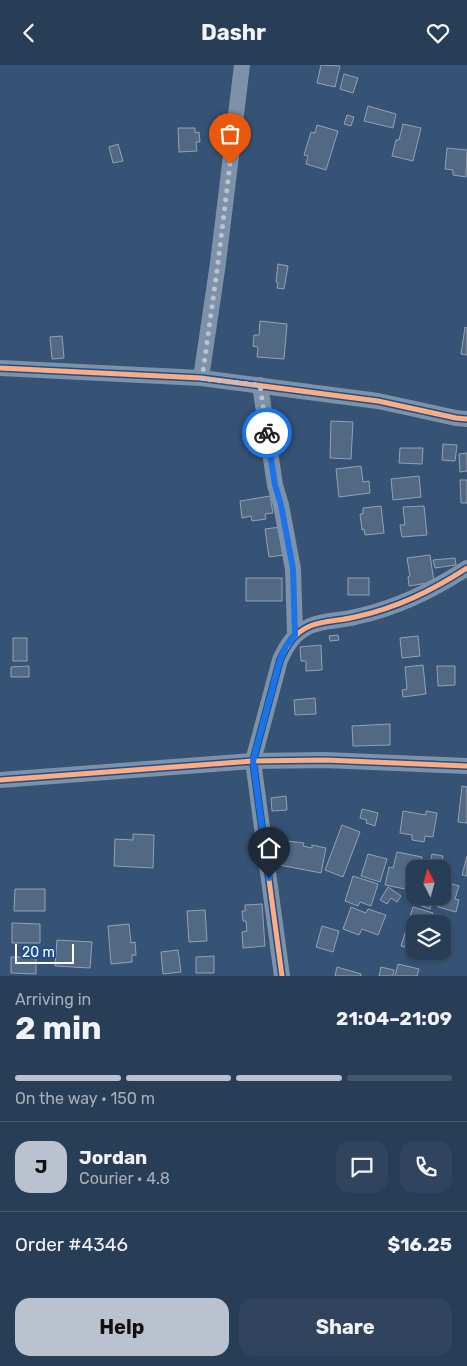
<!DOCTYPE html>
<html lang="en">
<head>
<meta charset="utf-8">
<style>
	:root { --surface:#283e57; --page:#30455d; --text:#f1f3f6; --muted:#a5aeba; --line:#44576d; --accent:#b9c2ce }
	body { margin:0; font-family:Rubik,sans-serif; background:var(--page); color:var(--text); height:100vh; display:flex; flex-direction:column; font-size:19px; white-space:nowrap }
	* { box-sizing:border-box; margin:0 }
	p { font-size:16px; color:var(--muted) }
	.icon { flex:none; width:28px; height:28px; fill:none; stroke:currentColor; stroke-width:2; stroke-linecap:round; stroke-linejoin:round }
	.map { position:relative; height:911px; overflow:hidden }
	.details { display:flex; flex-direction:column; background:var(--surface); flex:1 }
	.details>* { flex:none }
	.needle { width:32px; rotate:354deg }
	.tools { position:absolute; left:406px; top:795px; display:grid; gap:10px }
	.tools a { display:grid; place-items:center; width:45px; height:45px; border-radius:10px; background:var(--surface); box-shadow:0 1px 4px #0004,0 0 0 1px var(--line); font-size:25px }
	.scale { position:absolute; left:15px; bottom:12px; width:59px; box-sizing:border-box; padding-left:5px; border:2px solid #fff; border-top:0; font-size:14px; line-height:18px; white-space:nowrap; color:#fff; -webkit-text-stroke:4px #1b4f8f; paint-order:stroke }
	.pin { position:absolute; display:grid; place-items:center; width:42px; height:42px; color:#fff; margin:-51px -21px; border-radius:50% 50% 50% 0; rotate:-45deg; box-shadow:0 0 5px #0007 }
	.pin .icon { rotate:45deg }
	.courier { position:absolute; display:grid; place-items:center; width:50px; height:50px; margin:-25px; border:4px solid #1a73e8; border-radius:50%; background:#fff; color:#222; box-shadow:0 1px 6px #0007 }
	.head em { font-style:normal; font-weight:700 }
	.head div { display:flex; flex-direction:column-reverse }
	.head { display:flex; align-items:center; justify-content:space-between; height:85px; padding:0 15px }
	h1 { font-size:32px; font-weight:700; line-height:38px }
	.bar { display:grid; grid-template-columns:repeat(4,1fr); gap:8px 5px; align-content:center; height:60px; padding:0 15px }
	.bar i { height:6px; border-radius:4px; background:var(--line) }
	.bar .selected { background:var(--accent) }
	.bar p { grid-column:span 4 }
	.line { display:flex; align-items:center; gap:12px; padding:0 15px; border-top:1px solid var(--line) }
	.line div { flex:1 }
	.round { display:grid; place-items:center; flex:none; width:52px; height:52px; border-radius:15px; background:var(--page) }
	.primary-button { display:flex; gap:10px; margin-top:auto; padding:10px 15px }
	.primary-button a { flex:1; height:58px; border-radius:15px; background:var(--accent); color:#111; font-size:20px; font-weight:700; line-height:58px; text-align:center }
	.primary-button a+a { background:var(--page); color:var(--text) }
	header { display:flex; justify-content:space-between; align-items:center; height:65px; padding:0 15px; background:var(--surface); font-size:22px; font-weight:700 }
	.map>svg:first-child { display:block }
</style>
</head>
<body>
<header><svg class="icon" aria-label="back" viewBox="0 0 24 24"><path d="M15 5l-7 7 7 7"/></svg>Dashr<svg class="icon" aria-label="heart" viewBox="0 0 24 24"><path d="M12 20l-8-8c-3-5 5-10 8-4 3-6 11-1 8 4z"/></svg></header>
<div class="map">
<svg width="467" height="911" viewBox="0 0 467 911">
	<rect width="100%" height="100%" fill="#365274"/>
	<!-- building -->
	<g fill="#526984" stroke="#92a2b6">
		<path d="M321 0 340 1 335 22 317 18Z"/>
		<path d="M344 9 358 13 353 28 340 24Z"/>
		<path d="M368 41 396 49 393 63 364 56Z"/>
		<path d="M347 50 354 52 351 61 344 59Z"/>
		<path d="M403 59 421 63 413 96 392 91 396 75H399Z"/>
		<path d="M317 60 338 66 326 105 306 99 308 91 304 90 311 67 315 68Z"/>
		<path d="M178 63H195V68L199 67 200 77H196L197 86 179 87Z"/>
		<path d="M118 79 123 96 113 98 109 82Z"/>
		<path d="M447 83 467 85 466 112 453 110V105L445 104Z"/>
		<path d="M278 199 288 201 284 224 277 223 278 218 276 217Z"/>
		<path d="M260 256 287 259 284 294 257 292 258 282 253 281 254 270H259Z"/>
		<path d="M465 262 467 263V290L461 289Z"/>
		<path d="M62 271 64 293 52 294 50 272Z"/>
		<path d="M331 356 353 357 351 394 330 393Z"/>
		<path d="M443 379 457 380 455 396 442 395Z"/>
		<path d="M400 383H423L422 399 399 398Z"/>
		<path d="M467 388V406L460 407 459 389Z"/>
		<path d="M361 401 363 417 369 416 370 428 339 432 336 404Z"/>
		<path d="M419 411 421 432 393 435 391 414Z"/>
		<path d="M460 415H467V438H461Z"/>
		<path d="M270 431 273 448 265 449 266 454 252 456 251 451 242 453 240 436Z"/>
		<path d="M381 441 384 468 365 470 364 464 362 465 360 449H363V443Z"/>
		<path d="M424 441 427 470 402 472 400 460H405L403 442Z"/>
		<path d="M280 462 284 490 269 492 265 464Z"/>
		<path d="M430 490 434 517 409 521 408 512 410 511 407 493Z"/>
		<path d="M455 493 456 500 435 503 433 495Z"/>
		<rect x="246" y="513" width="36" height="23"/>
		<rect x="348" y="513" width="21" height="17"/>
		<path d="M338 570 339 575 330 576 329 571Z"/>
		<path d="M418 571 420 591 402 593 400 573Z"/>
		<rect x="13" y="573" width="14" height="23"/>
		<path d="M321 580 322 605 306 606V596H301L300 582Z"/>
		<path d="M423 600 426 629 403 632 402 625 407 624 405 602Z"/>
		<path d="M29 601V612H11V602Z"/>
		<path d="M437 601H455V620L438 621Z"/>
		<path d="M315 633 316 649 295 650 294 635Z"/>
		<path d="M390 659V680L353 681 352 661Z"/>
		<path d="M462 721 467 722V758L458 757Z"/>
		<path d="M286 731 287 745 272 746 271 733Z"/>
		<path d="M362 744 378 748 375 761 366 758 367 755 360 753Z"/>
		<path d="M403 746 426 750V746L437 748 433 772 425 771 424 777 412 775V770L400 768Z"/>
		<path d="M342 760 360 767 343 812 325 805Z"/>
		<path d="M133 769 154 770 153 803 114 801 115 774 133 775Z"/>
		<path d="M279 775 304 778 303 781 312 783V780L326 783 321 808 274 799Z"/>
		<path d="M397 787 422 792 419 804H415V826L385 820 389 802 393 803Z"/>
		<path d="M368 789 387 794 380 817 361 811Z"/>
		<path d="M432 789 443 791 441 803 430 801Z"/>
		<path d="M467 791V811L462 810Z"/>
		<path d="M353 811 378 819 371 841 360 837 358 841 345 836Z"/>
		<path d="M445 817 459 821 455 834 459 835 456 847 438 842 441 831H442Z"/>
		<path d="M388 822 401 831 397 837 391 833 387 839 380 835Z"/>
		<path d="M15 824H45V846H14Z"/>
		<path d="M423 831 432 834 430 844 421 841Z"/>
		<path d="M262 839 265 881 243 883 242 867 247 866 246 856H243L242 846H245V840Z"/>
		<path d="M351 842 366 848 368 844 386 850 378 870 362 864 359 870 343 864Z"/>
		<path d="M413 842 433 848 429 859H415V885L401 881Z"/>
		<path d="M205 845 207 876 189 877 187 846Z"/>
		<path d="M12 858 40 859V878H12Z"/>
		<path d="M129 859 131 878 135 877 136 890H132V897L111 899 108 861Z"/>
		<path d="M322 861 339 866 333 887 316 882Z"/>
		<path d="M57 875 92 877 90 903 55 901Z"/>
		<path d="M178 885 181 907 163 909 161 887Z"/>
		<path d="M214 891V908H196V892Z"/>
		<path d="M11 892H36V909L11 908Z"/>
		<path d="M398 899 419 904 417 911H395Z"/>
		<path d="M337 902 361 909V911H335Z"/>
		<path d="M381 902 394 905 393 911H379Z"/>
	</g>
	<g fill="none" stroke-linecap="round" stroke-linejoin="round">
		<!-- street -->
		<g stroke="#7d92a8" stroke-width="16">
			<path d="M0 303 201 313 378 336 456 353 467 354"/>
			<path d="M201 313 218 198 242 0"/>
			<path d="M260 320 275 420 281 440 293 504 295 570"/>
			<path d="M0 715 253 696 325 695 467 701"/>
			<path d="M282 911 253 696 280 595C287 580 294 568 310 561 324 555 340 556 355 552 397 543 431 526 467 503"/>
		</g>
		<!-- cycleway casing -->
		<g stroke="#1b4f8f" stroke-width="8">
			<g id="cycleway">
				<path d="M0 303 201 313 378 336 456 353 467 354"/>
				<path d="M0 715 253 696 325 695 467 701"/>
				<path d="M282 911 253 696 280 595C287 580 294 568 310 561 324 555 340 556 355 552 397 543 431 526 467 503"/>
			</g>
		</g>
		<!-- cycleway -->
		<use href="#cycleway" stroke="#ffac80" stroke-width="5"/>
	</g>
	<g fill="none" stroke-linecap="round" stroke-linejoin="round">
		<!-- done -->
		<path stroke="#b9c2ce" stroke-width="5" stroke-dasharray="0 9" d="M230 99 218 198 202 314 260 320 267 368"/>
		<!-- route -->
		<path stroke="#1a73e8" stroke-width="6" d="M267 368 275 420 281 440 293 504 295 570 286 581 280 595 253 696 269 813"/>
	</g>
</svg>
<div class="tools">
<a><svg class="needle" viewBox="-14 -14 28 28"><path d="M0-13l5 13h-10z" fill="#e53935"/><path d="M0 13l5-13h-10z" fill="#a5aeba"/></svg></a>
<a><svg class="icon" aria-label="layers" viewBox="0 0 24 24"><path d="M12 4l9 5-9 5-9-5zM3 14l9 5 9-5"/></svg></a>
</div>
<div class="scale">20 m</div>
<div class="pin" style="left:230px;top:99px;background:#ea580c"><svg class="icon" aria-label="bag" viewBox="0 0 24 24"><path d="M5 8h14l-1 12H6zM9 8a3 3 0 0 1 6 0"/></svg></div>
<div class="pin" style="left:269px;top:813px;background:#1f2937"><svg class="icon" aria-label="home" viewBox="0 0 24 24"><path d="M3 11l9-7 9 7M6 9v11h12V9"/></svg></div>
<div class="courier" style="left:267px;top:368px"><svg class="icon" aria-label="bike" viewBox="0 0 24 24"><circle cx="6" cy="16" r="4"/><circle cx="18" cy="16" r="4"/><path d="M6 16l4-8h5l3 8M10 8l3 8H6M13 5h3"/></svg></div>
</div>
<section class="details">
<div class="head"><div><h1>2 min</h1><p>Arriving in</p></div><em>21:04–21:09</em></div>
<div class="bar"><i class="selected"></i><i class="selected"></i><i class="selected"></i><i></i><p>On the way · 150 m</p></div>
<div class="line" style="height:90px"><b class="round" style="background:var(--accent);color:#111">J</b><div><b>Jordan</b><p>Courier · 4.8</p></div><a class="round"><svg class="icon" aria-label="chat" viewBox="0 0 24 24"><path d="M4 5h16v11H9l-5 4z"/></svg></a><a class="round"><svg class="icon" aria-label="phone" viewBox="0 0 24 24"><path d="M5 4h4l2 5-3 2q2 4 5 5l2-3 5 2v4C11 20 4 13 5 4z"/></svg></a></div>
<div class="line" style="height:65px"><div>Order #4346</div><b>$16.25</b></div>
<div class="primary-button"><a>Help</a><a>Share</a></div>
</section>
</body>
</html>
